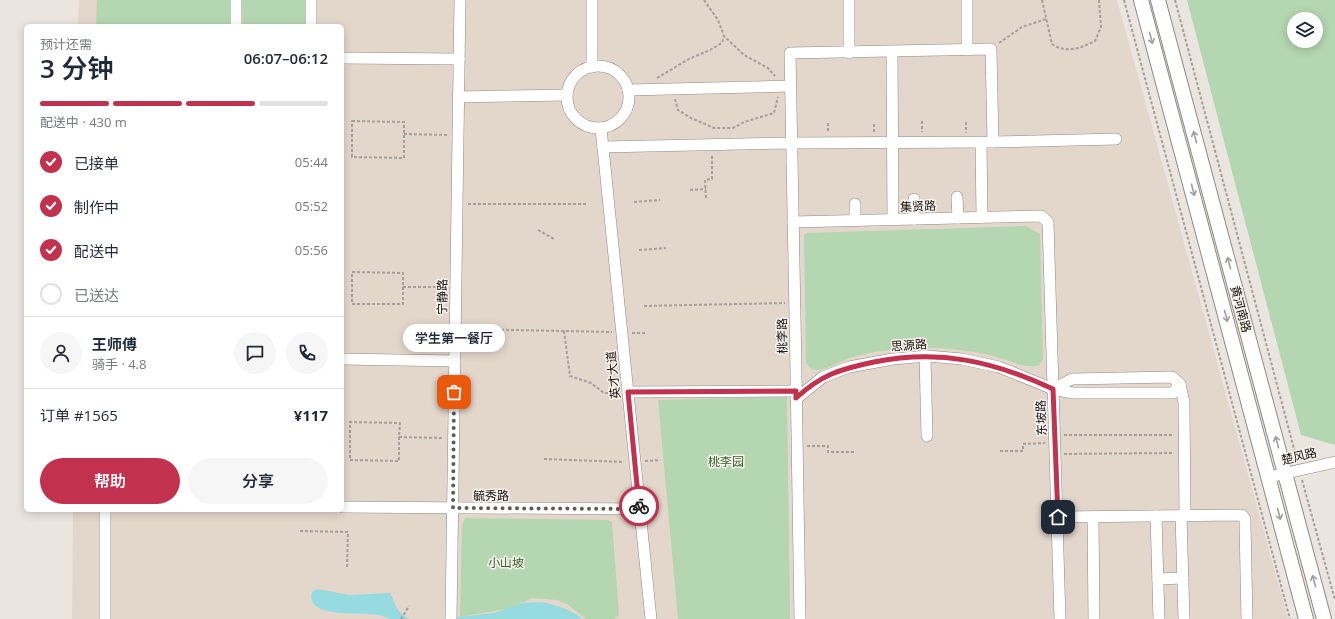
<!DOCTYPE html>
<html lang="zh">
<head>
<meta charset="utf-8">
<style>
	:root { --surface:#fff; --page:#f6f6f7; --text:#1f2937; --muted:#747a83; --line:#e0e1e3; --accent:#c2324f }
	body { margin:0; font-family:"Open Sans","Noto Sans SC",sans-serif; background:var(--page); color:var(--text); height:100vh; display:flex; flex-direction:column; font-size:15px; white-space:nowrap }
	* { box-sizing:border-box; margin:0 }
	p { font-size:13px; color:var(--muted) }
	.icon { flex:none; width:22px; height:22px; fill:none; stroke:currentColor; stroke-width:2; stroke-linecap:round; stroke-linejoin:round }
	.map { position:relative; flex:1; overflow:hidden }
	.sheet { position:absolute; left:24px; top:24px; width:320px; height:488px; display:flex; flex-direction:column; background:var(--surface); border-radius:6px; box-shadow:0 2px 10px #0003 }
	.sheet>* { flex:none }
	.controls { position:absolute; left:1287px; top:12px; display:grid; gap:8px }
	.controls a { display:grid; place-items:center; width:36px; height:36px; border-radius:50%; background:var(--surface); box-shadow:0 2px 10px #0003; font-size:20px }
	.pin { position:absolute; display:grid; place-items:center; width:34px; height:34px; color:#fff; margin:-17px; border-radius:8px; box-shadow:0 2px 6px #0006 }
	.courier { position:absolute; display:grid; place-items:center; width:40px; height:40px; margin:-20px; border:3px solid #c2324f; border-radius:50%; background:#fff; color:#222; box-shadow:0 1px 5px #0007 }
	.bubble { position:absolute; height:28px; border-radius:14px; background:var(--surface); box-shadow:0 2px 10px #0003; font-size:13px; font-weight:600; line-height:28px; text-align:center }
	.headline em { font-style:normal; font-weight:600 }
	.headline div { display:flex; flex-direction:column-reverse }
	.headline { display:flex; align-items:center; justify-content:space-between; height:68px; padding:0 16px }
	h1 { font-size:26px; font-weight:600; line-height:30px }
	.bar { display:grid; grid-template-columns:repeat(4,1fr); gap:6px 4px; align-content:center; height:48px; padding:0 16px }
	.bar i { height:5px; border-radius:3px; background:var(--line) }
	.bar .on { background:var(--accent) }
	.bar p { grid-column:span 4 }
	.line { display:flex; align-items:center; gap:10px; padding:0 16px; border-top:1px solid var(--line) }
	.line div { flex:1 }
	.round { display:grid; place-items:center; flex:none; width:42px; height:42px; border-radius:21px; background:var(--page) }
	ol { padding:0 16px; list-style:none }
	li { display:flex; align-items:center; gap:12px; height:44px }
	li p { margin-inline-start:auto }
	li .icon { padding:4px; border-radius:50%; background:var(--accent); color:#fff; stroke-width:4 }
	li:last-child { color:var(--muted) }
	li i { width:22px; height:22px; border:2px solid var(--line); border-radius:50% }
	.primary-button { display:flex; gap:8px; margin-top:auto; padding:8px 16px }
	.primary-button a { flex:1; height:46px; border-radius:24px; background:var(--accent); color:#fff; font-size:16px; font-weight:600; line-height:46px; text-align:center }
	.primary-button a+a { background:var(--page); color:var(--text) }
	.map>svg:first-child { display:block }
</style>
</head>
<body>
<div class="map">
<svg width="1335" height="619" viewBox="0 0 1335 619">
	<rect width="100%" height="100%" fill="#ebe5df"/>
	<!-- built -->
	<path fill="#e3d7cb" d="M79 0H1117L1288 619H72L73 510H342V26H78Z"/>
	<!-- green -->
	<g fill="#b4d6b0" fill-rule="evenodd">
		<path d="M97 0H234V26H96Z"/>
		<path d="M242 0H308V26H243Z"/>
		<path d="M1187 0H1335V445L1301 435ZM1294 19H1316V41H1294Z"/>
		<path d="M1026 226 1040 234 1043 360 1039 365C1024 370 1008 359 993 356 964 349 931 346 901 349 884 350 866 353 850 358 841 361 824 371 816 370 811 370 809 367 806 363L804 235 807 233Z"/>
		<path d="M787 397 790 619H678L658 400Z"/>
		<path d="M465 518 608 520 612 522 619 615 614 619H586L567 604 557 600 532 598 511 608 460 617 462 526Z"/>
	</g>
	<!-- water -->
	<g fill="#95dbdf">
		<path d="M318 589 349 595 390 593C397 606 395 611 409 619 403 619 396 619 390 619 386 618 382 615 378 615 361 612 304 619 312 592Z"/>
		<path d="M543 602C557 606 571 609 582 619H442L494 613 523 603Z"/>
	</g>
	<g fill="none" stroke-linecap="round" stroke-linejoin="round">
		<!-- minor casing -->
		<g stroke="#8f8983" stroke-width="12">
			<g id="minor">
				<path d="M236 0V26"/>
				<path d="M849 0V53"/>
				<path d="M967 0V50"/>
				<path d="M311 26V0"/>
				<path d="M892 52 893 219"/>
				<path d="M342 58 459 59"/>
				<circle cx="598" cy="97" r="31"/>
				<path d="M592 67V0"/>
				<path d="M628 90 790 86"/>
				<path d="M458 97 567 95"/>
				<path d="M601 128 651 619"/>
				<path d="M981 142 982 217"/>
				<path d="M993 142 1116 139"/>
				<path d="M603 147 791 143 993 142 991 49 790 53C793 242 798 430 800 619"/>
				<path d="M957 197 958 218"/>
				<path d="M914 199V219"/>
				<path d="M855 204V220"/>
				<path d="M793 222 1041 216 1048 222 1060 619"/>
				<path d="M925 356 927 436"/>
				<path d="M342 359 455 361"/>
				<path d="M1180 384 1184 403 1185 515"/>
				<path d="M628 392 795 391"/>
				<path d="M796 399 823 377 849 367 893 359 927 356 962 359 999 367 1053 389 1073 393H1173L1180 384 1172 377 1072 379 1053 389"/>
				<path d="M1269 477 1335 462"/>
				<path d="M342 507 640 509"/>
				<path d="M1181 515 1184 619"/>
				<path d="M1156 516 1159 619"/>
				<path d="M1058 517 1242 515 1245 519V524L1247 619"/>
				<path d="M1093 517 1094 619"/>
				<path d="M1158 579 1183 578"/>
				<path d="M105 619V510"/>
				<path d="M451 619 460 0"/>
			</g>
		</g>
		<!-- major casing -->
		<g stroke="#8f8983" stroke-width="16">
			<g id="major">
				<path d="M1141 0 1306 619"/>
				<path d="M1158 0 1324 619"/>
			</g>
		</g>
		<!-- path -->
		<g stroke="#a49f9a" stroke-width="2" stroke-dasharray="3 2" stroke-linecap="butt">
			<path d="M704 0 718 20 724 36 744 55 768 68 775 76"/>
			<path d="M1042 0 1052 44C1066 54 1081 48 1095 41L1101 27 1099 0"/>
			<path d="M1124 0 1290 619"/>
			<path d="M1175 0 1297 460"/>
			<path d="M999 43 1022 27 1046 19"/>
			<path d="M657 78 689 59 710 50 722 43 724 36"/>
			<path d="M675 99 678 110 691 118 714 128H733L744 122 774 113 778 97"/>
			<path d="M352 121 404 122V158L352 157Z"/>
			<path d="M922 121V132"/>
			<path d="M966 122V133"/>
			<path d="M828 123V132"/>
			<path d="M874 132V123"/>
			<path d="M404 134 449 135"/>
			<path d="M690 190 706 189"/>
			<path d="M706 198 705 180 712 179V156"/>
			<path d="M634 202 660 200"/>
			<path d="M468 204H586"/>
			<path d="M538 230 554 239"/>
			<path d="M639 250 666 248"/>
			<path d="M403 287V304H352V272L403 273V287H445"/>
			<path d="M644 306 785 303"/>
			<path d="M466 329 612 332"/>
			<path d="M564 331 570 376 591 383 604 393H619"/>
			<path d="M632 333H647"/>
			<path d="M780 352H786"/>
			<path d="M1064 435H1173"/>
			<path d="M399 437V461L350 460V422L400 423 399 437 443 438"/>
			<path d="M807 446H828V452H856"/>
			<path d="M1000 451H1023V444L1045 443"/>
			<path d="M1064 454 1174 453"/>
			<path d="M544 459 624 462"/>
			<path d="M645 461 660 460"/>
			<path d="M1302 480 1335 600"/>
			<path d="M300 531 348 532 347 567"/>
			<path d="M401 619 409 606"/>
		</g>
		<!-- minor -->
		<use href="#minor" stroke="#fff" stroke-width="11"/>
		<!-- major -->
		<use href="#major" stroke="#fff" stroke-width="14"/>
	</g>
	<!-- one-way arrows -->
	<defs><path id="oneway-shaft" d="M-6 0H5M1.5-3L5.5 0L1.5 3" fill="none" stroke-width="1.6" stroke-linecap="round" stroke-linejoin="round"/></defs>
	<g stroke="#a09f9f">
		<use href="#oneway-shaft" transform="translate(1151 38) rotate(75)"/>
		<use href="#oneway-shaft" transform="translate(1195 137) rotate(-105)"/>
		<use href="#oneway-shaft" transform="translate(1193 190) rotate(75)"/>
		<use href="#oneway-shaft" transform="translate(1229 263) rotate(-105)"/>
		<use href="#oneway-shaft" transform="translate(1226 316) rotate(75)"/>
		<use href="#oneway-shaft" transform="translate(1277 442) rotate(-105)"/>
		<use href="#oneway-shaft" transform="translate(1279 514) rotate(75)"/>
		<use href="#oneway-shaft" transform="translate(1314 581) rotate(-105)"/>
	</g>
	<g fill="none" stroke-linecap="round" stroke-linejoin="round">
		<!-- done -->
		<path stroke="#5e5b57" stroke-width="4" stroke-dasharray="0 7.2" d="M454 392 453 508 640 509 639 506"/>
		<!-- route -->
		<path stroke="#c2324f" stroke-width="5" d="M639 506 628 392 796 391V398C821 375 840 369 874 362 939 349 993 361 1053 389L1058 517"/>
	</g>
	<g text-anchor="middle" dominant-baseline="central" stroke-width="3" stroke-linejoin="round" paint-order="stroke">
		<!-- street labels -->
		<g font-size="12" fill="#12100e" stroke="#f9f2ec">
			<text transform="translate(918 206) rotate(-2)">集贤路</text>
			<text transform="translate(442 297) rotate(-89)">宁静路</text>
			<text transform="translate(1241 309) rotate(75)">黄河南路</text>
			<text transform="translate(782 336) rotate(-91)">桃李路</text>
			<text transform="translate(909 345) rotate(-4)">思源路</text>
			<text transform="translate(613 375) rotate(-96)">英才大道</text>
			<text transform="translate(1041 418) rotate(-92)">东坡路</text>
			<text transform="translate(1299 456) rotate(-13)">楚风路</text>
			<text x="491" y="495">毓秀路</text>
		</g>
		<!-- park labels -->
		<g font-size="12" fill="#32642e" stroke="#f9f2ec">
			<text x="726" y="461">桃李园</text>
			<text x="506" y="562">小山坡</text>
		</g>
	</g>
</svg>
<div class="controls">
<a><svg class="icon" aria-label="layers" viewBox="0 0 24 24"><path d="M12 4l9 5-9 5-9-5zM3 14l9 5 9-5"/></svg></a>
</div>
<div class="pin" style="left:454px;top:392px;background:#ea580c"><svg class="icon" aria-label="bag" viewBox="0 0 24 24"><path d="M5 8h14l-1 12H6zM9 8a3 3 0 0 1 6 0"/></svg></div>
<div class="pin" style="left:1058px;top:517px;background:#1f2937"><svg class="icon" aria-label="home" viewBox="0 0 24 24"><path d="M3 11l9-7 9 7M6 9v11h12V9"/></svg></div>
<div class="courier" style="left:639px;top:506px"><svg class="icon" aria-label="bike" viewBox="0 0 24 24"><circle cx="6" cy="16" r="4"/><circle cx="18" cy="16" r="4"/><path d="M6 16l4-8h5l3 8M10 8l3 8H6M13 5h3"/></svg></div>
<div class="bubble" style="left:403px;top:324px;width:102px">学生第一餐厅</div>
<section class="sheet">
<div class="headline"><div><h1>3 分钟</h1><p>预计还需</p></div><em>06:07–06:12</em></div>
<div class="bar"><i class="on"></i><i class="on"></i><i class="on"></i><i></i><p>配送中 · 430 m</p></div>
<ol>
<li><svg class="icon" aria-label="check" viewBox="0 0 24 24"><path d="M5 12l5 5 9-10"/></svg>已接单<p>05:44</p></li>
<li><svg class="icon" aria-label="check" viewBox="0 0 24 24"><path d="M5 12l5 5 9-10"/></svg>制作中<p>05:52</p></li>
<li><svg class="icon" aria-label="check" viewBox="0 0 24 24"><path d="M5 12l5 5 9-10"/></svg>配送中<p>05:56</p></li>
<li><i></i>已送达</li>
</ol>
<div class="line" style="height:72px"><a class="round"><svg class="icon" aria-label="person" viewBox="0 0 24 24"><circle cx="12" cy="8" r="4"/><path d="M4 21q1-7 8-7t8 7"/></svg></a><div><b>王师傅</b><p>骑手 · 4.8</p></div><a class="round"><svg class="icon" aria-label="chat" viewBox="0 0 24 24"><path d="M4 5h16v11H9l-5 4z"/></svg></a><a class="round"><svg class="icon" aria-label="phone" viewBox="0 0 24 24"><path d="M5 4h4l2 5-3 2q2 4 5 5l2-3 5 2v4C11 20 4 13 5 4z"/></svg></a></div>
<div class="line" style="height:52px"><div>订单 #1565</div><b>¥117</b></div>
<div class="primary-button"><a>帮助</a><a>分享</a></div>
</section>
</div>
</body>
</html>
